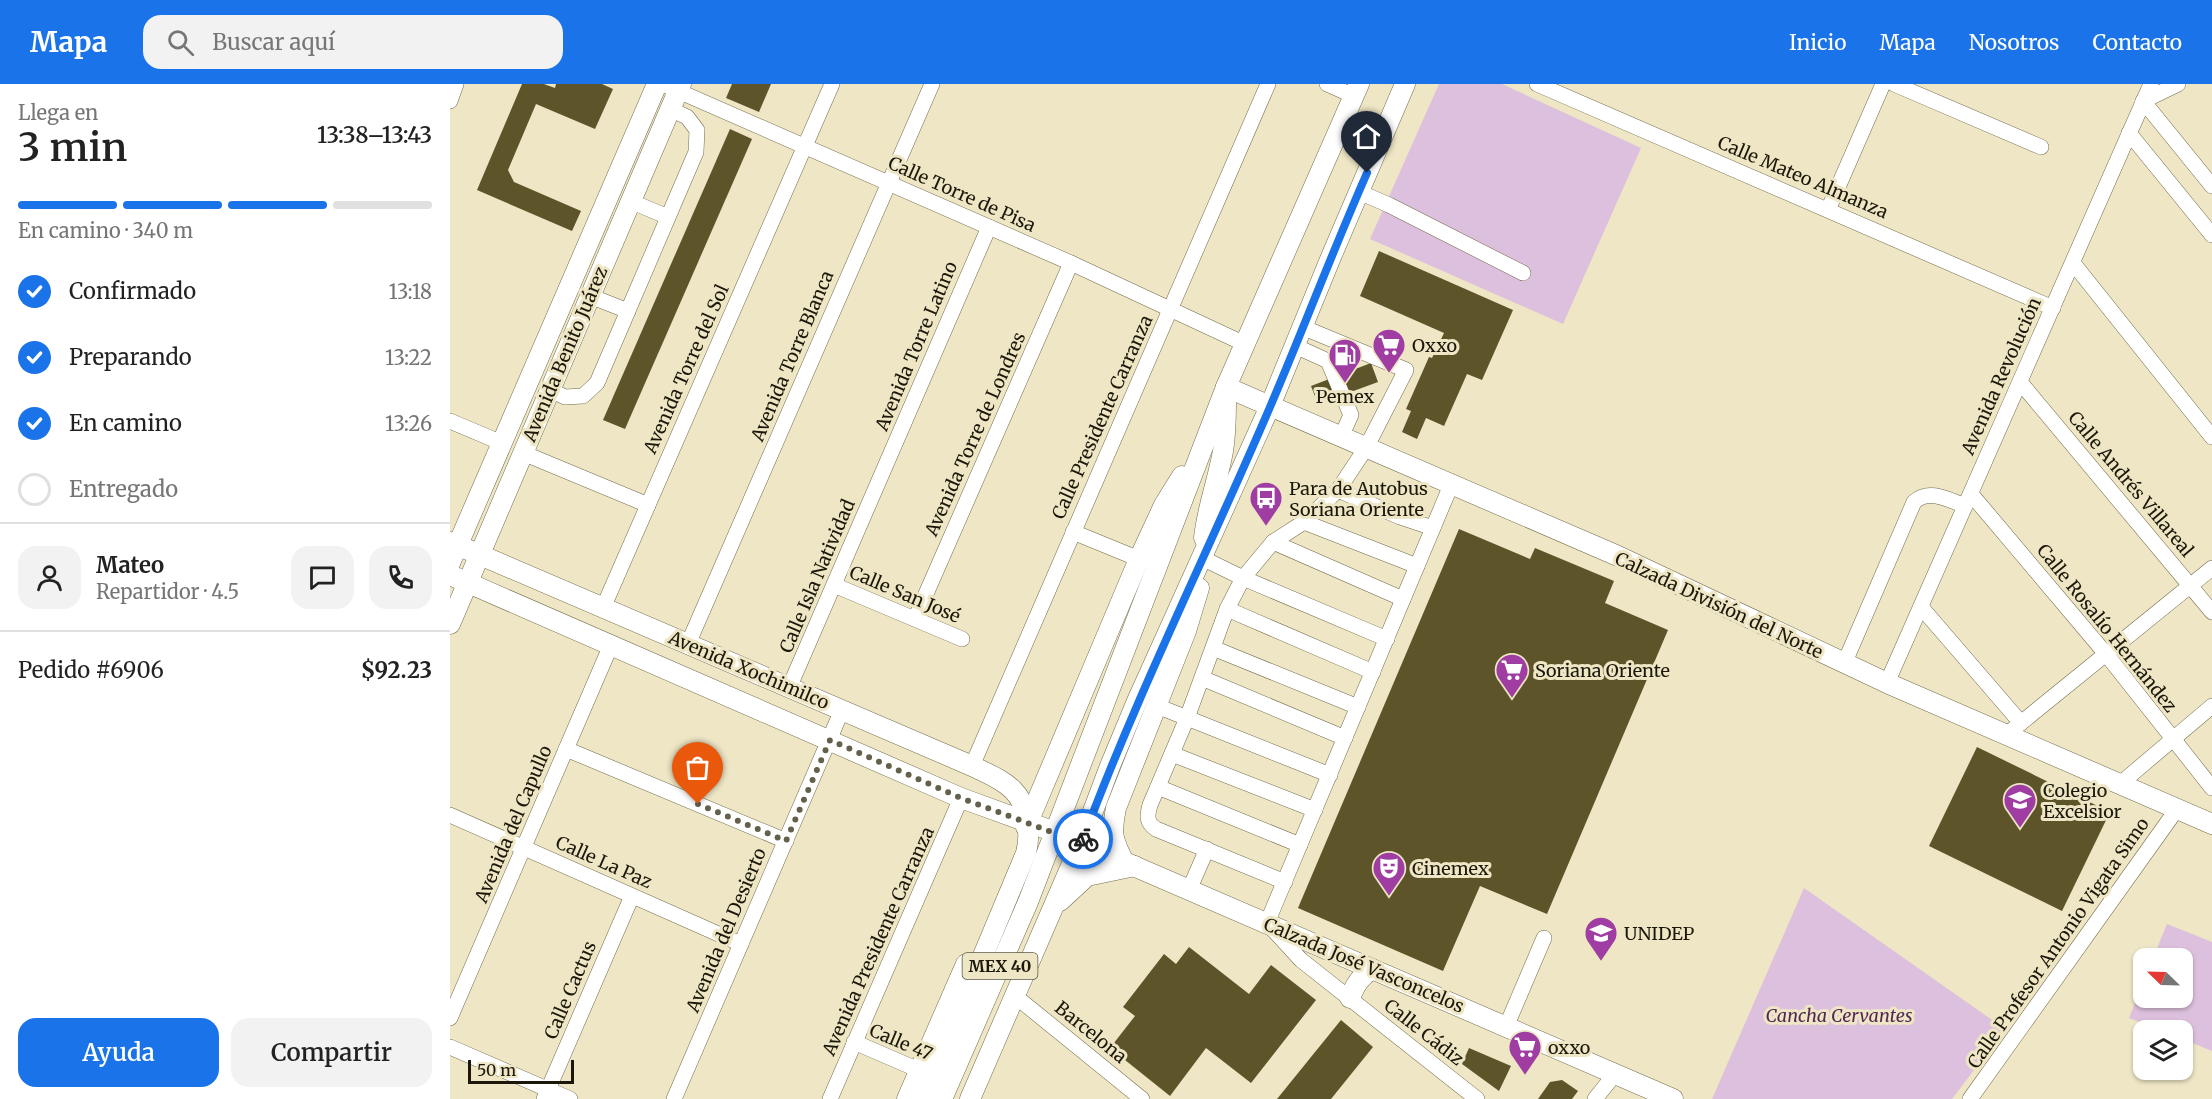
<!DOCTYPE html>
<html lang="es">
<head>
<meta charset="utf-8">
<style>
	:root { --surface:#fff; --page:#f2f2f2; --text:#222; --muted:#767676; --line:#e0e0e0; --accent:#1a73e8 }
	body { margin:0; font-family:Merriweather,serif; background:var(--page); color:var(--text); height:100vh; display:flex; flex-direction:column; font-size:22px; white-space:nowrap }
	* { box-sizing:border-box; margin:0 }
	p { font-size:20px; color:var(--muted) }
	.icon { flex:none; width:33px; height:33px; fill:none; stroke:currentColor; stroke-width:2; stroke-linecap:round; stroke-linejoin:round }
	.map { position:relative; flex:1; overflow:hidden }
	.panel { display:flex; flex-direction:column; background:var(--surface); width:450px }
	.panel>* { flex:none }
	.needle { width:39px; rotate:293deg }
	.buttons { position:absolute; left:1683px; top:864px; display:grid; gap:12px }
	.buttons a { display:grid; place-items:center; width:60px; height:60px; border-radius:12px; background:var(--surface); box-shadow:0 2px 4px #0004; font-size:30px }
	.scale { position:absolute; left:18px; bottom:15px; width:106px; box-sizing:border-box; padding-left:6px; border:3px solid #1b180b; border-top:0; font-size:16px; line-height:21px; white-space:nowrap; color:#1b180b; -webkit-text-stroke:4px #eee6c4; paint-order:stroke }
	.pin { position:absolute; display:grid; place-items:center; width:51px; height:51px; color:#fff; margin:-62px -26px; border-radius:50% 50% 50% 0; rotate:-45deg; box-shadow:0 0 6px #0007 }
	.pin .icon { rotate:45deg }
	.courier { position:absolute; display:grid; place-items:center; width:60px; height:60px; margin:-30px; border:4px solid #1a73e8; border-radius:50%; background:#fff; color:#222; box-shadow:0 2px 8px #0007 }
	.summary em { font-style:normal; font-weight:600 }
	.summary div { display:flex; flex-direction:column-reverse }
	.summary { display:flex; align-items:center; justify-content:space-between; height:102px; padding:0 18px }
	h1 { font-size:39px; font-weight:600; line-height:45px }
	.bar { display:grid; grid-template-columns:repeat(4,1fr); gap:9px 6px; align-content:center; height:72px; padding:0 18px }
	.bar i { height:8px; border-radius:4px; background:var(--line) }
	.bar .selected { background:var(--accent) }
	.bar p { grid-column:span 4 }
	.line { display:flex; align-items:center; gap:15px; padding:0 18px; border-top:2px solid var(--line) }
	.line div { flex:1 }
	.round { display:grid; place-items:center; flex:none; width:63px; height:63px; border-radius:18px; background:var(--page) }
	ol { padding:0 18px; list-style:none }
	li { display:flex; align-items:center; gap:18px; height:66px }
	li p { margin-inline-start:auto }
	li .icon { padding:6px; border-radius:50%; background:var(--accent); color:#fff; stroke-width:4 }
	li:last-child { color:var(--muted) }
	li i { width:33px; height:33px; border:3px solid var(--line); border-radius:50% }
	.action { display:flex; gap:12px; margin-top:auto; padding:12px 18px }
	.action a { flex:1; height:69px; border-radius:18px; background:var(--accent); color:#fff; font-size:24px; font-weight:600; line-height:69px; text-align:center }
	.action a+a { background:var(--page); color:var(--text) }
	header { display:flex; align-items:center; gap:36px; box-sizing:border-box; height:84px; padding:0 30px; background:var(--accent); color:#fff }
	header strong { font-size:28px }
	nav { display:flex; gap:33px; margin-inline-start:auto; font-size:21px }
	.search { width:420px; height:54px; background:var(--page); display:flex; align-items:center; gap:15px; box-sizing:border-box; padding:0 21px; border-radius:18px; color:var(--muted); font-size:22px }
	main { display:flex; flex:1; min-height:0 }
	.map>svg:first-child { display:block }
</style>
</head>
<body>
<header>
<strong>Mapa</strong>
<div class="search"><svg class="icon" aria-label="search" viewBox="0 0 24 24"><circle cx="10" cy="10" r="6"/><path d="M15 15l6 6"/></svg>Buscar aquí</div>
<nav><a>Inicio</a><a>Mapa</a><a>Nosotros</a><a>Contacto</a></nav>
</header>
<main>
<section class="panel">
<div class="summary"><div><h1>3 min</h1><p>Llega en</p></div><em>13:38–13:43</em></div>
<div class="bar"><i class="selected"></i><i class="selected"></i><i class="selected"></i><i></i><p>En camino · 340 m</p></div>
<ol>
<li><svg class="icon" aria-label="check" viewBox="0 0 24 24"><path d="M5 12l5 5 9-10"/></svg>Confirmado<p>13:18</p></li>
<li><svg class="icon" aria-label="check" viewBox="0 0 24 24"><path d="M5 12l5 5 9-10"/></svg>Preparando<p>13:22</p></li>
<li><svg class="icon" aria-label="check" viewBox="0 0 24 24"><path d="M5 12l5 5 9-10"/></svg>En camino<p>13:26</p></li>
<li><i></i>Entregado</li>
</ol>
<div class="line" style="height:108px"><a class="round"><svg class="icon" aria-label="person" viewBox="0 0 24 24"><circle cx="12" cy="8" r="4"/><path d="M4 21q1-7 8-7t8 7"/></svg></a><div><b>Mateo</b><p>Repartidor · 4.5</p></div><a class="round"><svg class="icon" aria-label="chat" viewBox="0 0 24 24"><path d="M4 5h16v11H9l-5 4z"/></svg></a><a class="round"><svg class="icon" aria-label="phone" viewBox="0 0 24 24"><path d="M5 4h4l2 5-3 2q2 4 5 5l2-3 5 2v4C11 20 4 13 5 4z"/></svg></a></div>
<div class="line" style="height:78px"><div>Pedido #6906</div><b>$92.23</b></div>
<div class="action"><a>Ayuda</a><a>Compartir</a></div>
</section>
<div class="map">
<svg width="1762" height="1015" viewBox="0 0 1762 1015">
	<rect width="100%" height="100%" fill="#eee6c4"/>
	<!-- green -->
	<g fill="#ddc0dd">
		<path d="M989 0H1052L1191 64 1113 240 920 155Z"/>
		<path d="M1354 804 1555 945 1502 1015H1262Z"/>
		<path d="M1717 840 1762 858V967L1733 955 1732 946H1710L1679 934 1693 899 1694 914H1732V874H1703Z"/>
	</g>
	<!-- building -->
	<g fill="#5d542a">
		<path d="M72 0H94L105 4 106 0H152L163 5 145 45 86 20 58 86 64 98 131 127 122 147 27 106Z"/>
		<path d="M282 0H321L309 28 276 14Z"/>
		<path d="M280 45 302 55 175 345 153 336Z"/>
		<path d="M929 167 1063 226 1032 296 1017 290 994 342 976 334 967 355 952 348 961 327 956 325 979 273 982 274 994 249 910 212Z"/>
		<path d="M921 279 928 298 868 320 861 302Z"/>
		<path d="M1009 445 1080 475 1085 464 1164 497 1155 519 1218 546 1097 830 1030 802 993 887 848 824Z"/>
		<path d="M1527 663 1660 728 1612 827 1479 762Z"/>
		<path d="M739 863 799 910 821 881 866 916 801 999 756 964 720 1012 660 964 685 932 673 923 714 870 726 880Z"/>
		<path d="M891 936 923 963 881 1015H827Z"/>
		<path d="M1019 964 1061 982 1049 1007 1012 980Z"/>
		<path d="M1112 996 1128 1007 1122 1015H1088L1100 998Z"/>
	</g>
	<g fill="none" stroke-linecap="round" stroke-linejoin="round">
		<!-- minor casing -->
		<g stroke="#726c4d" stroke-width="16">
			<g id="minor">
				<path d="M212 0 621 179 795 260"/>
				<path d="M877 0 904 12"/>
				<path d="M1087 0 1603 224"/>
				<path d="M1444 0 1591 63"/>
				<path d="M1728 0 1693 17 1762 102"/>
				<path d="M0 17 6 0"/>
				<path d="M1679 49 1762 151"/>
				<path d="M909 108 939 121 1073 189"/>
				<path d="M180 117 218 133"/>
				<path d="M1378 126 1433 0"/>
				<path d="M1623 179 1762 353"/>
				<path d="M140 212 178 227"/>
				<path d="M852 243 956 286 916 364 888 406"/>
				<path d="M845 262 878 277 901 331 891 353"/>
				<path d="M1570 298 1762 528"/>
				<path d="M100 306 115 313 133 312 147 299 246 68 247 46 237 33 220 25"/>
				<path d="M0 337 52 359"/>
				<path d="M73 369 198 421"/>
				<path d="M1001 401 817 839 851 876 1027 1015"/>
				<path d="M1521 410 1656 570 1762 704"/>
				<path d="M854 438 967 482"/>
				<path d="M623 448 689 475"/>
				<path d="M823 458 953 515"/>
				<path d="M752 474 793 494 937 555"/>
				<path d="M384 501 512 555"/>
				<path d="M1471 523 1571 639"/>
				<path d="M153 524 382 0"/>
				<path d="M777 525 923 588"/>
				<path d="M465 535 621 179"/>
				<path d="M238 560 482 0"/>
				<path d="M763 564 908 623"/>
				<path d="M1394 580 1464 418C1479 404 1499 416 1515 422"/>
				<path d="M752 594 895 654"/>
				<path d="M1437 599 1701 0"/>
				<path d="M339 604 539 143"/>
				<path d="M707 622 880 691"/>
				<path d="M1556 651 1762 484"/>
				<path d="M116 665 336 757"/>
				<path d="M722 670 865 726"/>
				<path d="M522 682 818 0"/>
				<path d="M1670 700 1762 622"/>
				<path d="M708 703 850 761"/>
				<path d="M0 731 291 860"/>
				<path d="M835 798 706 745C696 738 697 732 700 721L737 634 777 525 793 494 823 458 854 438 888 406 950 433 983 444"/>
				<path d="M739 806 757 765"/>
				<path d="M565 912 692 1015"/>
				<path d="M0 934 161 561"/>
				<path d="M1056 943 1094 854"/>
				<path d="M404 958 478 990"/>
				<path d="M0 963 120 1015"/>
				<path d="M94 1015 182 812"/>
				<path d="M224 1015 392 626"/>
				<path d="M380 1015 511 714"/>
				<path d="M1145 1015 1165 990"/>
				<path d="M1520 1015 1727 725"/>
			</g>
		</g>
		<!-- major casing -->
		<g stroke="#726c4d" stroke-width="21">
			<g id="major">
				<path d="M776 303 1168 472 1437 599 1762 740"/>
				<path d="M754 454C757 424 768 396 773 367 776 349 776 332 776 315"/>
				<path d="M0 458 522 682C536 689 552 695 563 706 578 721 581 749 576 769L473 1015"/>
				<path d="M0 479 207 0"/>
				<path d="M0 491 511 714 605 748 1223 1015"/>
				<path d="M0 540 231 0"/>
				<path d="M576 743 689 475 714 421 732 392"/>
				<path d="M674 778C662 755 661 750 666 724L736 547 749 504"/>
				<path d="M610 817 637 792 685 782"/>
				<path d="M900 914C905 901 910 893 922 885"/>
				<path d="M457 1015 516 880"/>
				<path d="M492 1015 578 818 776 303 909 0"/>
				<path d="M520 1015 631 759 660 682 687 617 820 322 881 173 955 0"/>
			</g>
		</g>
		<!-- minor -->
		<use href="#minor" stroke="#fff" stroke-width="15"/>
		<!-- major -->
		<use href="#major" stroke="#fff" stroke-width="20"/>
	</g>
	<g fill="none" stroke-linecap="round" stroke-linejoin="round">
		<!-- done -->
		<path stroke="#65604c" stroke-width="6" stroke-dasharray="0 10.8" d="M248 720 336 757 380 656 511 714 631 759 633 755"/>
		<!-- route -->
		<path stroke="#1a73e8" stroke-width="8" d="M633 755C688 608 758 468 820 323 853 246 883 166 917 89"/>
	</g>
	<!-- icons -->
	<defs>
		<g id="supermarket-pin" transform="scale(1.725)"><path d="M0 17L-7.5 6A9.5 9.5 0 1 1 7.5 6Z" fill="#9f3da3" stroke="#eee6c4"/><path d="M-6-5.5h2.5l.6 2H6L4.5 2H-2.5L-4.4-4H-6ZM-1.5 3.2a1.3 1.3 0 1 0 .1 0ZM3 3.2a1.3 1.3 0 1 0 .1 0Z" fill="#fff"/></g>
		<g id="fuel-pin" transform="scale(1.725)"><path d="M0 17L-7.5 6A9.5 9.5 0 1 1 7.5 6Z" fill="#9f3da3" stroke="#eee6c4"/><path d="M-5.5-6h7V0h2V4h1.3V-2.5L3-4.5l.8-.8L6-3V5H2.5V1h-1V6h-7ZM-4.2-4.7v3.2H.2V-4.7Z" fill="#fff"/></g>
		<g id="bus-pin" transform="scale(1.725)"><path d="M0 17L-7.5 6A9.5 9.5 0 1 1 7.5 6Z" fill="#9f3da3" stroke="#eee6c4"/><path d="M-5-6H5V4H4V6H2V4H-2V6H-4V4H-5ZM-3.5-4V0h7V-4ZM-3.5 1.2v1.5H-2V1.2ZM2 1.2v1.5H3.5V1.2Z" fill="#fff"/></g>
		<g id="school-pin" transform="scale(1.725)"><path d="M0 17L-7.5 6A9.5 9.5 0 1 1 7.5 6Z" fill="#9f3da3" stroke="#eee6c4"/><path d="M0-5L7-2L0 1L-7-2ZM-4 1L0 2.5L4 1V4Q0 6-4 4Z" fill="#fff"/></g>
		<g id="theatre-pin" transform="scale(1.725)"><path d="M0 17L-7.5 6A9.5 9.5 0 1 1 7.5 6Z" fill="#9f3da3" stroke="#eee6c4"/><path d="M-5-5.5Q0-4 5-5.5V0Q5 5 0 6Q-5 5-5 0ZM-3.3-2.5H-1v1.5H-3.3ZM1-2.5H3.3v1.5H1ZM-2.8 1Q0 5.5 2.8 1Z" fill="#fff"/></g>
		<g id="university-pin" transform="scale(1.725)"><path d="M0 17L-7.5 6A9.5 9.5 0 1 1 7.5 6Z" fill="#9f3da3" stroke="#eee6c4"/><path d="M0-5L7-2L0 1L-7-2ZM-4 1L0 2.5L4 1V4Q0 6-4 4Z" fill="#fff"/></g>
	</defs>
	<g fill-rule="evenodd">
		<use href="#supermarket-pin" x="939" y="261"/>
		<use href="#fuel-pin" x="895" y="271"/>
		<use href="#bus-pin" x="816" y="414"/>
		<use href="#supermarket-pin" x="1062" y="586"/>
		<use href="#school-pin" x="1570" y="716"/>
		<use href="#theatre-pin" x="939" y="784"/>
		<use href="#university-pin" x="1151" y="849"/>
		<use href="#supermarket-pin" x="1075" y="963"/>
	</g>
	<g text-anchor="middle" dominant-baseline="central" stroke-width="6" stroke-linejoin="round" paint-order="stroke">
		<!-- shield labels -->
		<rect fill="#eee6c4" stroke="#5a5642" stroke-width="1.5" x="512.5" y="869" width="75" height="26" rx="4.5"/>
		<g font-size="16" font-weight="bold" fill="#1b180b">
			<text x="550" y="882">MEX 40</text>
		</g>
		<!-- street labels -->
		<g font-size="18" fill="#1b180b" stroke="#eee6c4">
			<text transform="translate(1353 93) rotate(23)">Calle Mateo Almanza</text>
			<text transform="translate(512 110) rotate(24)">Calle Torre de Pisa</text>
			<text transform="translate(466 262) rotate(-67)">Avenida Torre Latino</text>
			<text transform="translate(115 270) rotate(-67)">Avenida Benito Juárez</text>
			<text transform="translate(342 272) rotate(-67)">Avenida Torre Blanca</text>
			<text transform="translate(236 285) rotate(-66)">Avenida Torre del Sol</text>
			<text transform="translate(1551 292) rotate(-66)">Avenida Revolución</text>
			<text transform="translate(652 333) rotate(-66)">Calle Presidente Carranza</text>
			<text transform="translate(525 350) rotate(-66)">Avenida Torre de Londres</text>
			<text transform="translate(1681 400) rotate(50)">Calle Andrés Villareal</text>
			<text transform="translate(367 492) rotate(-67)">Calle Isla Natividad</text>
			<text transform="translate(455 510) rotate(23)">Calle San José</text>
			<text transform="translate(1269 521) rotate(25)">Calzada División del Norte</text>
			<text transform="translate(1657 544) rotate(51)">Calle Rosalío Hernández</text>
			<text transform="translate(299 586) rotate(23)">Avenida Xochimilco</text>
			<text transform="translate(63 740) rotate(-67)">Avenida del Capullo</text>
			<text transform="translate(154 778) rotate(24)">Calle La Paz</text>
			<text transform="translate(276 846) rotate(-67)">Avenida del Desierto</text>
			<text transform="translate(428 857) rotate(-66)">Avenida Presidente Carranza</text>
			<text transform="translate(1608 859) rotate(-55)">Calle Profesor Antonio Vigata Simo</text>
			<text transform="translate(914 881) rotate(23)">Calzada José Vasconcelos</text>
			<text transform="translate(120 906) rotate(-67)">Calle Cactus</text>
			<text transform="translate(641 948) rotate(39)">Barcelona</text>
			<text transform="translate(974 948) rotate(38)">Calle Cádiz</text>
			<text transform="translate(451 958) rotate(23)">Calle 47</text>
		</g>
		<!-- poi labels -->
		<g font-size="18" fill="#1b180b" stroke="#eee6c4" text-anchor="start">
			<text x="962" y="261">Oxxo</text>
			<text x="895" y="312" text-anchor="middle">Pemex</text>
			<text x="839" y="404">Para de Autobus<tspan x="839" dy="21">Soriana Oriente</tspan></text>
			<text x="1085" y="586">Soriana Oriente</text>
			<text x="1593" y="706">Colegio<tspan x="1593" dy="21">Excelsior</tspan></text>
			<text x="962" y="784">Cinemex</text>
			<text x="1174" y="849">UNIDEP</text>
			<text x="1098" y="963">oxxo</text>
		</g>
		<!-- park labels -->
		<g font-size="18" font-style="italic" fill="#532855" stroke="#eee6c4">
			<text x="1389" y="931">Cancha Cervantes</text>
		</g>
	</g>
</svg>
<div class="buttons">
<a><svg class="needle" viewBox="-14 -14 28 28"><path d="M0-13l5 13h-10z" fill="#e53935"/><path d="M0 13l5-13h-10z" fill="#767676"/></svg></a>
<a><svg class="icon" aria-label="layers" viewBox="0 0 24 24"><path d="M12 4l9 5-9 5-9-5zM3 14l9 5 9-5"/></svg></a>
</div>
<div class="scale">50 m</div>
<div class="pin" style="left:248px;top:720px;background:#ea580c"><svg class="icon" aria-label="bag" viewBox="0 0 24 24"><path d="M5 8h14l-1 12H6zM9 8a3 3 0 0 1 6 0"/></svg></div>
<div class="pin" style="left:917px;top:89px;background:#1f2937"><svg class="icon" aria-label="home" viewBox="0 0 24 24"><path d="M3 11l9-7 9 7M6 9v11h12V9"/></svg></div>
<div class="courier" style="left:633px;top:755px"><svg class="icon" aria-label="bike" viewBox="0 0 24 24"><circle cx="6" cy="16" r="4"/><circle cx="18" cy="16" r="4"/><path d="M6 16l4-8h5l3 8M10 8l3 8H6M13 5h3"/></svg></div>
</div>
</main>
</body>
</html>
